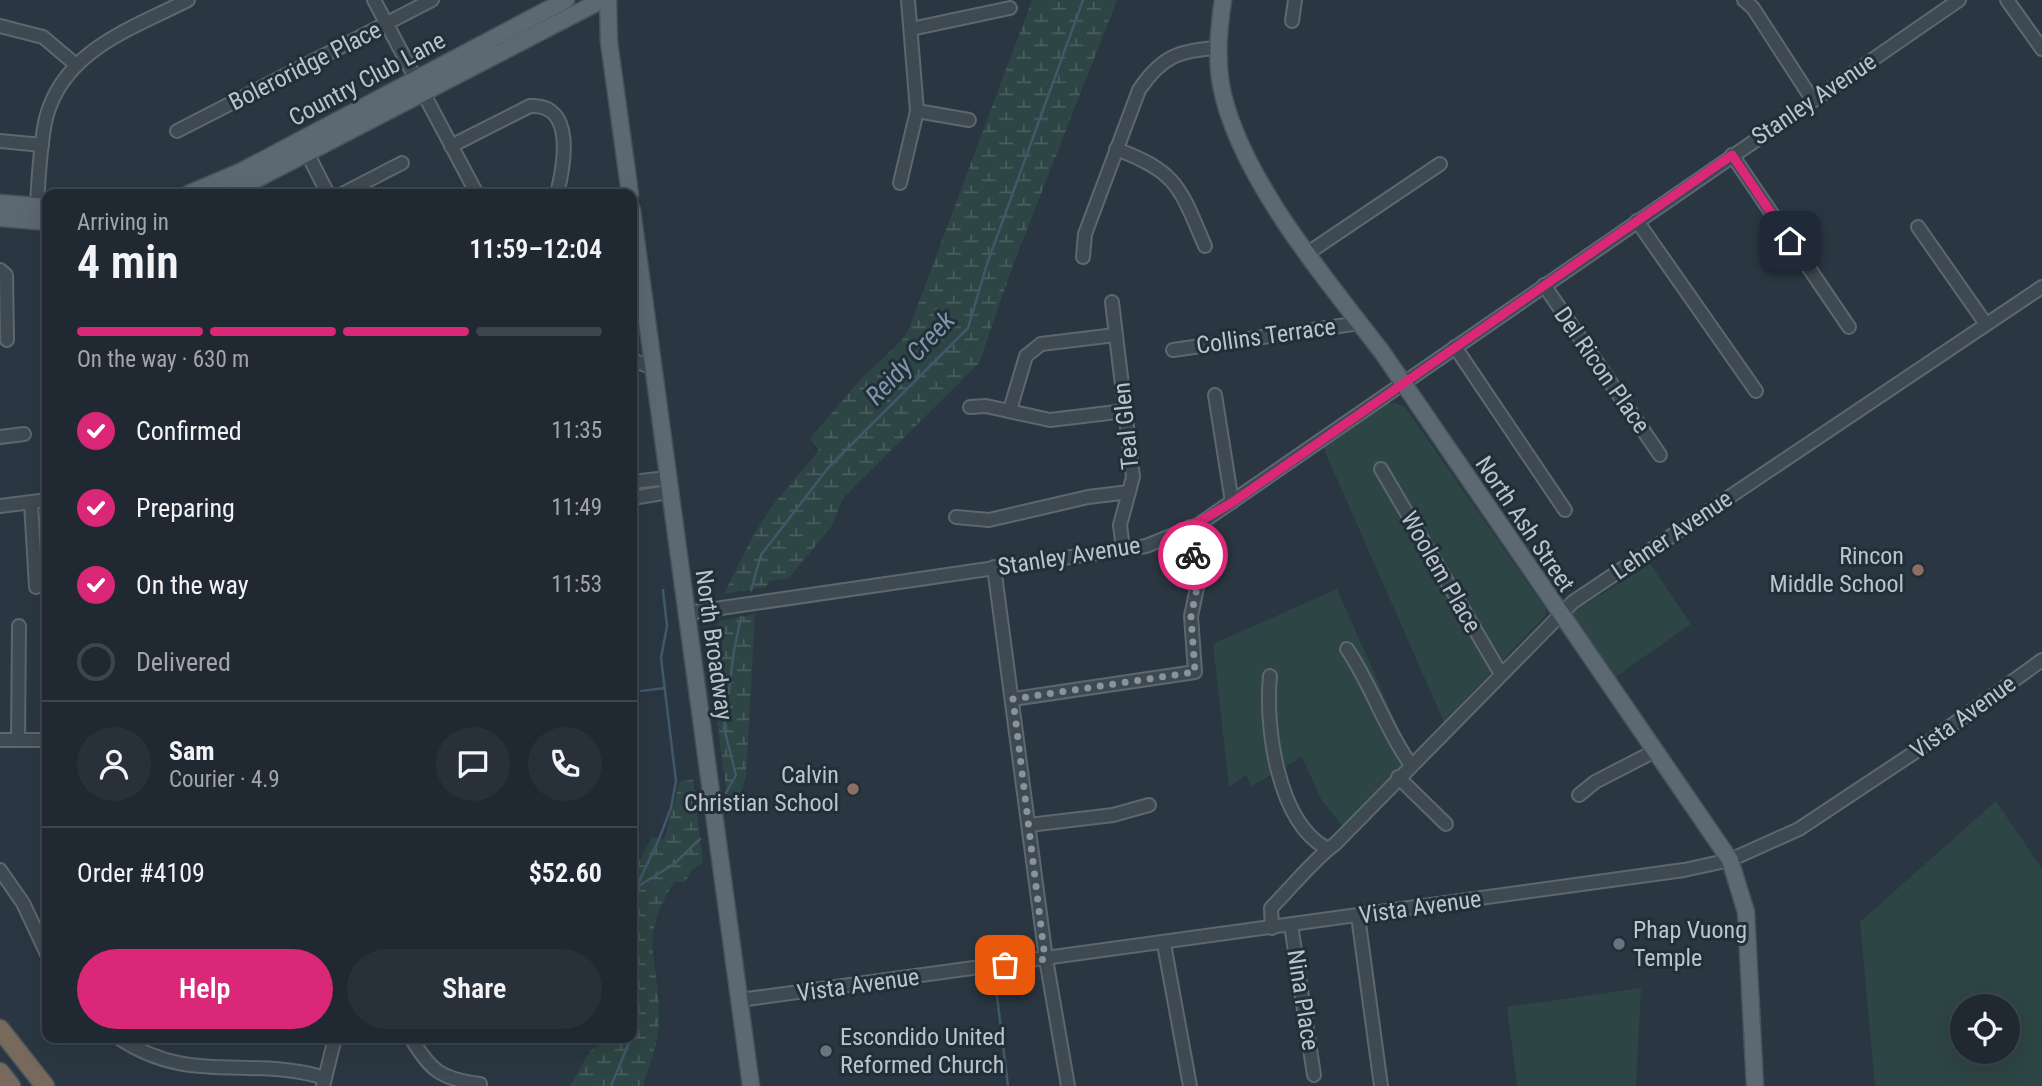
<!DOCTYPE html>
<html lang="en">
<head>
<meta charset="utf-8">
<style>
	:root { --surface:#202932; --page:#28313a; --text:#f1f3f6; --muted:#a2a6ac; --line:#3d454d; --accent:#db2777 }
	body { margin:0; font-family:"Roboto Condensed",sans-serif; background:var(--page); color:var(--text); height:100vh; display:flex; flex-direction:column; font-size:26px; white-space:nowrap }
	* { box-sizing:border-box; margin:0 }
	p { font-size:23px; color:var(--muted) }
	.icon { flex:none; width:38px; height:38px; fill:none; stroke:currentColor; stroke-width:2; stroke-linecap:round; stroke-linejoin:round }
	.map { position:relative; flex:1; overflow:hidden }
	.drawer { position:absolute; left:42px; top:189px; width:595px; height:854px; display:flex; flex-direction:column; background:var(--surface); border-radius:14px; box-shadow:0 7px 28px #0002,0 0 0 2px var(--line) }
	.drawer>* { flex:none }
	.tools { position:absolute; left:1950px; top:994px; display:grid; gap:14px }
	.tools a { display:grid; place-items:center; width:70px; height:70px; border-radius:50%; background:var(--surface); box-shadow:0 7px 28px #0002,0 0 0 2px var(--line); font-size:35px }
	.pin { position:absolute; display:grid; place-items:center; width:60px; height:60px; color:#fff; margin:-30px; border-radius:14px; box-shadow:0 4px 10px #0006 }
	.courier { position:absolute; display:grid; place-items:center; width:70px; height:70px; margin:-35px; border:5px solid #db2777; border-radius:50%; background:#fff; color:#222; box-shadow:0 2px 9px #0007 }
	.head em { font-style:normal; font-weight:600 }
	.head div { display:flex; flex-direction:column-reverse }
	.head { display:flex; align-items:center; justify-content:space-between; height:119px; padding:0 35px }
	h1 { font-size:46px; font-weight:600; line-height:52px }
	.bar { display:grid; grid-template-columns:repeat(4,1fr); gap:10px 7px; align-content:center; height:84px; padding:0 35px }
	.bar i { height:9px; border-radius:5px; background:var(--line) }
	.bar .selected { background:var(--accent) }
	.bar p { grid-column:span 4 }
	.line { display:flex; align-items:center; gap:18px; padding:0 35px; border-top:2px solid var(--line) }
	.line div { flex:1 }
	.round { display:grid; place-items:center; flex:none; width:74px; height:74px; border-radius:37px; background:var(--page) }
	ol { padding:0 35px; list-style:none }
	li { display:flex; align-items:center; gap:21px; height:77px }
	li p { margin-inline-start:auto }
	li .icon { padding:7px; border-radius:50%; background:var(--accent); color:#fff; stroke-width:4 }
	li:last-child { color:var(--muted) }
	li i { width:38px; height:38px; border:4px solid var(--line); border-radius:50% }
	.button { display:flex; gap:14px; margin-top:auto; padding:14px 35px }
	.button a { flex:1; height:80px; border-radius:42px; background:var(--accent); color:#fff; font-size:28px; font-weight:600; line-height:80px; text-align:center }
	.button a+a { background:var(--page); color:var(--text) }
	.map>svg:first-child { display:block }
</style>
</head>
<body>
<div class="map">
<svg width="2042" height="1086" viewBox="0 0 2042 1086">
	<defs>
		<pattern id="wetland-marsh" width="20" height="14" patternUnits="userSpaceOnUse" patternTransform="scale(1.75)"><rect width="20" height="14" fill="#2d4544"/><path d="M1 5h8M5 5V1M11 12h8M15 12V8" fill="none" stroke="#4a5e5e"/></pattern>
	</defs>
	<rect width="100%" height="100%" fill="#2a3742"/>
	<!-- green -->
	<g fill="#2d4544" fill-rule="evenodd">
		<path d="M1395 403 1405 407 1546 609 1545 616 1444 722 1323 447 1386 404Z"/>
		<path d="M1650 564 1691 624 1614 678 1572 617 1573 612Z"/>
		<path d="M1337 589 1411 756 1342 826 1321 799 1302 757 1252 786 1246 775 1229 787 1213 644Z"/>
		<path d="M1996 801 2042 869V1086H1875L1860 922ZM1962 1006H2007V1052H1962Z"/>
		<path d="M1641 988 1636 1086H1517L1507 1007Z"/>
	</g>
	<!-- wetland -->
	<g fill="url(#wetland-marsh)">
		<path d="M1032 0H1117L1013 265 979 363 843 498 831 527 789 578 769 581 766 587 724 594 753 536 772 506 819 450 810 438 860 380 902 340 910 326Z"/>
		<path d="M755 614 746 776 738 803 728 804 706 637 720 621Z"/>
		<path d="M693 780 703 863 691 871 685 882H674C636 941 661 963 659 1023 658 1044 649 1066 643 1086H570L590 1051 609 1038H632V874L652 837 664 840 680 781Z"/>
	</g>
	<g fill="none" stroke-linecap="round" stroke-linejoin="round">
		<!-- stream -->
		<g stroke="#41576a" stroke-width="2.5">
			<path d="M751 590 761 555 828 468 968 328 987 264 1083 0"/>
			<path d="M641 691 665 688"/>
			<path d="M726 793 736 775 724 728 734 651 741 617"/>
			<path d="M636 888 659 839 671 808 676 781 661 658 667 626 663 590"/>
			<path d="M632 890 674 864 700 839"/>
			<path d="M632 977 638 1018 632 1037"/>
			<path d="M995 980 1008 1086"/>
			<path d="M611 1086 631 1038"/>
		</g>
		<!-- minor casing -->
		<g stroke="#5c676f" stroke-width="16">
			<g id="minor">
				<path d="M374 0 477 194"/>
				<path d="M1744 0 1753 8 1812 99"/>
				<path d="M2007 0 2042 49"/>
				<path d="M1292 21 1295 0"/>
				<path d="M0 26 43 37 75 64"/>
				<path d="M911 29 1010 8"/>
				<path d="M917 111 969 120"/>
				<path d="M177 131 432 0"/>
				<path d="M0 141 42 145"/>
				<path d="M303 145 328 194"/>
				<path d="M451 146 530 106C576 103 564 166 557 194"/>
				<path d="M1116 149C1178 172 1180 188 1205 246"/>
				<path d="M1732 155 1849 327"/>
				<path d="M900 183 917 111 908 0"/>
				<path d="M342 194 402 163"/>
				<path d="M36 214C39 183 39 149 46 118 64 50 131 29 188 0"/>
				<path d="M1637 221 1756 391"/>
				<path d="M1918 227 1986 324"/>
				<path d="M1308 253 1440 164"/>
				<path d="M1083 257 1085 234 1139 90C1161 57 1179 50 1218 48"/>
				<path d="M0 270 6 275 7 340"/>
				<path d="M1544 285 1660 455"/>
				<path d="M1112 302 1133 477 1120 525 1123 549"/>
				<path d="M1455 347 1565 510"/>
				<path d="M1173 350 1360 323"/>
				<path d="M632 360 651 367"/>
				<path d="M1215 395 1232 502"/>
				<path d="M970 407 986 406 1050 420 1125 411"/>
				<path d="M1010 410 1026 356 1041 344 1115 335"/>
				<path d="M0 437 24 434"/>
				<path d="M1381 469 1501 674"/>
				<path d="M632 482 667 478"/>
				<path d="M632 498 669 492"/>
				<path d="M31 503 36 587"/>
				<path d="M0 506 47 500"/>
				<path d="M956 517 989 520 1088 497 1129 492"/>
				<path d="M994 567 1046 959 1068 1086"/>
				<path d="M687 613 1146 546 1198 525 1959 0"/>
				<path d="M1347 649C1372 686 1385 729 1411 765"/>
				<path d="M1270 676C1265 725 1277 821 1326 848"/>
				<path d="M1013 699 1195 672 1191 616 1197 588 1190 527"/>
				<path d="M0 740H47"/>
				<path d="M18 740 19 626"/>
				<path d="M1398 777 1446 824"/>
				<path d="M1579 795 1595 782 1655 751"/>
				<path d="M1029 825 1113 815 1149 805"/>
				<path d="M0 870 23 903 47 954"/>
				<path d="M1358 916 1381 1086"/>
				<path d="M1291 925 1314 1075"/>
				<path d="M1272 928 1271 908C1289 890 1317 856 1335 844L1573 602 2042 287"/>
				<path d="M1164 944 1190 1086"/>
				<path d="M740 1000 1684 870 1730 860 1799 829 1912 754 2042 660"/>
				<path d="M119 1038C190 1086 250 1055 325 1078"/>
				<path d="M411 1038C431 1071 441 1079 480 1084"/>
				<path d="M323 1086 335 1038"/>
			</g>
		</g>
		<!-- major casing -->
		<g stroke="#47525b" stroke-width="19">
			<g id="major">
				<path d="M608 0 609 42 630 194"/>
				<path d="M1223 0C1219 28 1216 56 1221 85 1238 176 1326 279 1382 352L1730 860 1746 912 1755 1086"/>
				<path d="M188 194 242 171 566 0"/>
				<path d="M228 194 602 0"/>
				<path d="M0 203 47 207"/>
				<path d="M632 210 751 1086"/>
				<path d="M0 218 47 222"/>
			</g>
		</g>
		<!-- highway casing -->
		<g stroke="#48545c" stroke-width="21">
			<g id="highway">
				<path d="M0 1029 45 1086"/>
				<path d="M0 1072 11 1086"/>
			</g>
		</g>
		<!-- minor -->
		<use href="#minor" stroke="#3e4952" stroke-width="12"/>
		<!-- major -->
		<use href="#major" stroke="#5c6872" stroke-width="16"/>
		<!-- highway -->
		<use href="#highway" stroke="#77695c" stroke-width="18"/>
	</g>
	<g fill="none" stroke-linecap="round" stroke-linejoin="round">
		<!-- done -->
		<path stroke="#88939c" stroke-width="7" stroke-dasharray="0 12.6" d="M1005 965 1045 959 1013 699 1195 672 1191 616 1197 588 1193 555"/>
		<!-- route -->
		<path stroke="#db2777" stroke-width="9" d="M1193 555 1190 527 1233 502 1732 155 1790 241"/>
	</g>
	<!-- markers -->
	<g fill="#8d6e63" stroke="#222e38" stroke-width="2.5">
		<circle cx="1918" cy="570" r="7"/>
		<circle cx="853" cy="789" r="7"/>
	</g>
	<g fill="#6b7280" stroke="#222e38" stroke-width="2.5">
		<circle cx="1619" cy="944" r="7"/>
		<circle cx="826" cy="1051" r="7"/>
	</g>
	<g text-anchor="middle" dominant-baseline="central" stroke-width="6" stroke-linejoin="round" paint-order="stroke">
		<!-- street labels -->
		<g font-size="24" fill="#bbc4cc" stroke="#222e38">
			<text transform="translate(305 66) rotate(-27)">Boleroridge Place</text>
			<text transform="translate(367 79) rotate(-28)">Country Club Lane</text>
			<text transform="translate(1814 99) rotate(-34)">Stanley Avenue</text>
			<text transform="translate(1266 336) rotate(-8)">Collins Terrace</text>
			<text transform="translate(1602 370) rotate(55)">Del Ricon Place</text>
			<text transform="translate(1126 426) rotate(-96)">Teal Glen</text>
			<text transform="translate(1525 524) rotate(56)">North Ash Street</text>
			<text transform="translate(1672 535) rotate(-34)">Lehner Avenue</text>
			<text transform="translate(1069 556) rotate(-9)">Stanley Avenue</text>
			<text transform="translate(1441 572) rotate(60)">Woolem Place</text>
			<text transform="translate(714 645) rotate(82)">North Broadway</text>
			<text transform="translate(1963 717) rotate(-36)">Vista Avenue</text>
			<text transform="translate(1420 907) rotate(-8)">Vista Avenue</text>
			<text transform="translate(858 985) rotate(-8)">Vista Avenue</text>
			<text transform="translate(1303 1000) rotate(81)">Nina Place</text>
		</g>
		<!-- poi labels -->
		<g font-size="24" fill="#bbc4cc" stroke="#222e38" text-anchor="end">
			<text x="1904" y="556">Rincon<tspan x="1904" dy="28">Middle School</tspan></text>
			<text x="839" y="775">Calvin<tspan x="839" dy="28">Christian School</tspan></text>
			<text x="1633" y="930" text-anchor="start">Phap Vuong<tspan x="1633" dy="28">Temple</tspan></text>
			<text x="840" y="1037" text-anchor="start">Escondido United<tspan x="840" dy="28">Reformed Church</tspan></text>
		</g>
		<!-- water labels -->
		<g font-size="26" font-style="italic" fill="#7e97ac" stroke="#222e38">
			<text transform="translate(910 358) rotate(-47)">Reidy Creek</text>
		</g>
	</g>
</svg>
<div class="tools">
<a><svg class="icon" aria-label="locate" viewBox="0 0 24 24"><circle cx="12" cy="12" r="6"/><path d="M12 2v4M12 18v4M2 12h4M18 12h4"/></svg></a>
</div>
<div class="pin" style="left:1005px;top:965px;background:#ea580c"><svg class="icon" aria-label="bag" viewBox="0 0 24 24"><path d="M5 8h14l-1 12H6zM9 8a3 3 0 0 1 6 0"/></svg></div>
<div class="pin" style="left:1790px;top:241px;background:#1f2937"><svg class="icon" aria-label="home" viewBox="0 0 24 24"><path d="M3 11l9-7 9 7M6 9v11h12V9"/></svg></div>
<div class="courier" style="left:1193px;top:555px"><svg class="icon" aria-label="bike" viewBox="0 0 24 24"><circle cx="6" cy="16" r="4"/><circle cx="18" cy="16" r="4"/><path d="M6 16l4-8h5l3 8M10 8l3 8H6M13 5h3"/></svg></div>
<section class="drawer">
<div class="head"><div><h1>4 min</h1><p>Arriving in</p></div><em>11:59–12:04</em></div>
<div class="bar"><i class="selected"></i><i class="selected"></i><i class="selected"></i><i></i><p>On the way · 630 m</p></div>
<ol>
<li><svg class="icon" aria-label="check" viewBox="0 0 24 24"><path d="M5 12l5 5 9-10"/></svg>Confirmed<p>11:35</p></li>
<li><svg class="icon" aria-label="check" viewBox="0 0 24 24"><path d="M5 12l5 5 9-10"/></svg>Preparing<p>11:49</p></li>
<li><svg class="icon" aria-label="check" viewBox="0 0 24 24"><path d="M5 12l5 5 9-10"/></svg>On the way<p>11:53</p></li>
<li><i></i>Delivered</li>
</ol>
<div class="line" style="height:126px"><a class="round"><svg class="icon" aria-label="person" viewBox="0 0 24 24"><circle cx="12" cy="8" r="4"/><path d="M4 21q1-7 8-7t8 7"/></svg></a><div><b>Sam</b><p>Courier · 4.9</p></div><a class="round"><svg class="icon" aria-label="chat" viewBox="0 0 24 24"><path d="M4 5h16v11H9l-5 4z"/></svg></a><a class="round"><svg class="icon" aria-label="phone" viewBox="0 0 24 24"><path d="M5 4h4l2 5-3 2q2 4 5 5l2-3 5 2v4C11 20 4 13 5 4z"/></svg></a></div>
<div class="line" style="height:91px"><div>Order #4109</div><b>$52.60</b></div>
<div class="button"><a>Help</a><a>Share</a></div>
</section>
</div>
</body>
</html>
